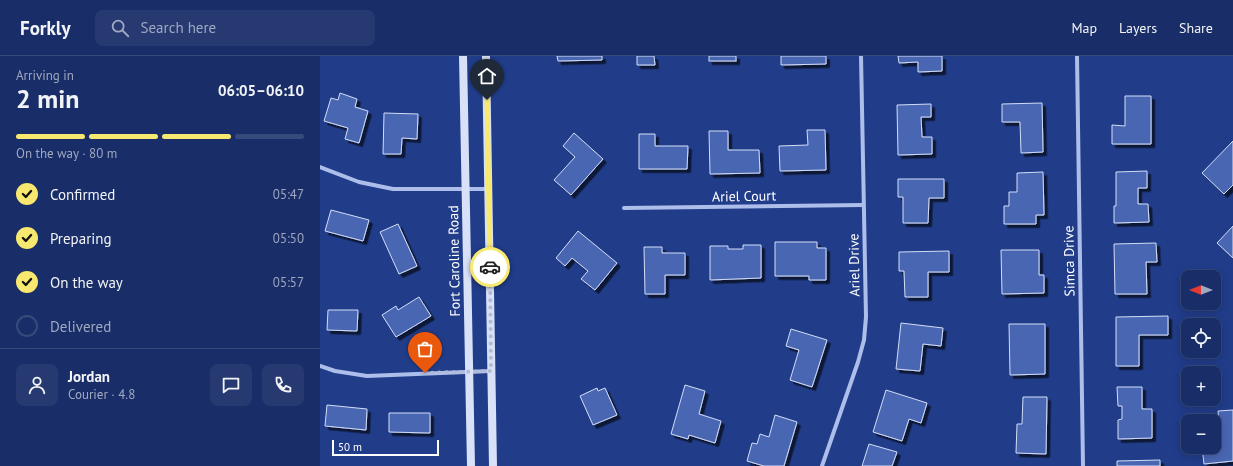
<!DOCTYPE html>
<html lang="en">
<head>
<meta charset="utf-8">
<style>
	:root { --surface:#192e68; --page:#263a71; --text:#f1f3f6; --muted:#9fa8c0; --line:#374a7c; --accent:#f7e86f }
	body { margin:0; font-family:"PT Sans",sans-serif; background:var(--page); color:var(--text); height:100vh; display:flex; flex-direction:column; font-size:15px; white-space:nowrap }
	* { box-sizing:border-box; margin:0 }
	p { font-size:13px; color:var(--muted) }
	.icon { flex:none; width:22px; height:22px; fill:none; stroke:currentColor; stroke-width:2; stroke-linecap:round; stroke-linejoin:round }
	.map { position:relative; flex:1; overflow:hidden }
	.side { display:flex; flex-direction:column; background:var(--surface); width:320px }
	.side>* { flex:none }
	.needle { width:26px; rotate:270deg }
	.controls { position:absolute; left:861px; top:214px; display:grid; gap:8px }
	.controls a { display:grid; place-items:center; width:40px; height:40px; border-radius:8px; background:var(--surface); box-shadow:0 2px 10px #0003,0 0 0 1px var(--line); font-size:20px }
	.scale { position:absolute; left:12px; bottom:10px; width:107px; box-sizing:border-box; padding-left:4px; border:2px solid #fff; border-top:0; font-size:11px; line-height:14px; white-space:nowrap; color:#fff; -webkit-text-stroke:3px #213d8a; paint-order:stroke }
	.pin { position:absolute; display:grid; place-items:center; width:34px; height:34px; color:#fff; margin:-41px -17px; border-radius:50% 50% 50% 0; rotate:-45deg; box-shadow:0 0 4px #0007 }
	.pin .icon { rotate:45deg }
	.courier { position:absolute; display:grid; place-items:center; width:40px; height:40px; margin:-20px; border:3px solid #f7e86f; border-radius:50%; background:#fff; color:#222; box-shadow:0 1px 5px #0007 }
	.headline em { font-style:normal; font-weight:600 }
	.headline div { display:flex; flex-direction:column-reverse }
	.headline { display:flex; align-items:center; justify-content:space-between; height:68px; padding:0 16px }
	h1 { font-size:26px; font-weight:600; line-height:30px }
	.bar { display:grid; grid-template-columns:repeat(4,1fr); gap:6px 4px; align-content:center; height:48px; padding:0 16px }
	.bar i { height:5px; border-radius:3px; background:var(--line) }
	.bar .on { background:var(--accent) }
	.bar p { grid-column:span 4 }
	.line { display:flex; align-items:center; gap:10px; padding:0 16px; border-top:1px solid var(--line) }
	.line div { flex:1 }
	.round { display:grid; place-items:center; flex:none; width:42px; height:42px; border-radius:8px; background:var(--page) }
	ol { padding:0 16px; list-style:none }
	li { display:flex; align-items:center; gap:12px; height:44px }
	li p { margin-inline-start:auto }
	li .icon { padding:4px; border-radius:50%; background:var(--accent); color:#111; stroke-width:4 }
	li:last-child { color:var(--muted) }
	li i { width:22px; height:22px; border:2px solid var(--line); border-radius:50% }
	header { display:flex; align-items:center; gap:24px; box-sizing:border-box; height:56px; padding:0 20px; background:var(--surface); border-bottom:1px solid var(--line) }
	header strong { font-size:19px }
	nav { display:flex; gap:22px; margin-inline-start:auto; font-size:14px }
	.search { width:280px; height:36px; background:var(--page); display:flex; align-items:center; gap:10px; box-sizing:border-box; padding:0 14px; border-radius:8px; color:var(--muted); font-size:15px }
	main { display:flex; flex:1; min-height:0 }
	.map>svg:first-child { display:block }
</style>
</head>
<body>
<header>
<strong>Forkly</strong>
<div class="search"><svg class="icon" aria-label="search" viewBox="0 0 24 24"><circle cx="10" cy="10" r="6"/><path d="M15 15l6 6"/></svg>Search here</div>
<nav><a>Map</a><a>Layers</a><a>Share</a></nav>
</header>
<main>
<section class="side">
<div class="headline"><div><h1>2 min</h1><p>Arriving in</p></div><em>06:05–06:10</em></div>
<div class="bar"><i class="on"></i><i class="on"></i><i class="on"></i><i></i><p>On the way · 80 m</p></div>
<ol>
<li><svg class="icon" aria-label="check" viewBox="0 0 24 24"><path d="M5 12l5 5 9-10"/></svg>Confirmed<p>05:47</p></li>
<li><svg class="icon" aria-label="check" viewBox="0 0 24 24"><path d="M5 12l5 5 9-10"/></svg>Preparing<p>05:50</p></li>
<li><svg class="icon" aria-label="check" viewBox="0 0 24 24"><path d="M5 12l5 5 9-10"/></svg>On the way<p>05:57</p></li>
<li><i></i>Delivered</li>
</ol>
<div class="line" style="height:72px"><a class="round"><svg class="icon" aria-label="person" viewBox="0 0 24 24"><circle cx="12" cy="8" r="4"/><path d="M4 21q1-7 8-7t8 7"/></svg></a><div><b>Jordan</b><p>Courier · 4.8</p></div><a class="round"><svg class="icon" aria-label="chat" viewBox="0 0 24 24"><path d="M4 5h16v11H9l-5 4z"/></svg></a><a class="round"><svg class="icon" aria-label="phone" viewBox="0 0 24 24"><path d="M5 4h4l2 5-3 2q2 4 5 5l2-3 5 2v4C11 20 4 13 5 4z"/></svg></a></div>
</section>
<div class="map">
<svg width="913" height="410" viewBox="0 0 913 410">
	<defs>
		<filter id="shadow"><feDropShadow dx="3.5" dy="3.5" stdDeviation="0" flood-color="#0009"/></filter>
	</defs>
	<rect width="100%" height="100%" fill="#213d8a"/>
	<!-- building -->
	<g fill="#4a66b2" stroke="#d2ddf8" filter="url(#shadow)">
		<path d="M237 0H282V4L238 5Z"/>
		<path d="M317 0H334L335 9H317Z"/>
		<rect x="389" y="0" width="27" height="5"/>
		<path d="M461 0H506V8L461 9Z"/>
		<path d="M578 0H622V15L598 16V6L579 7Z"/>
		<path d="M20 37 37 43 35 51 48 55 39 87 25 83 28 72 4 65 11 42 18 44Z"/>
		<path d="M805 40H831V88H792V69L805 70Z"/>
		<path d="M722 47 723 96 701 97 700 66H682V48Z"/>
		<path d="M611 48V61H601L602 81H612V98L578 99 577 49Z"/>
		<path d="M64 57 98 58 97 83 82 82 81 98H63Z"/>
		<path d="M487 74H505L506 114 460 115 459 90 488 89Z"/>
		<path d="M389 75H408V94H439L440 117 390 118Z"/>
		<path d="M254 77 283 103 251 139 234 124 255 101 243 90Z"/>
		<path d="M319 78H335V90H368L367 113H319Z"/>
		<path d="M913 85V129L904 138 882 117Z"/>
		<path d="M827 115V132H818V148H828L829 166 794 167V150H796V116Z"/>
		<path d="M723 116 724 159H716V168H684V150H689V136H697V117Z"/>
		<path d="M578 123H624V142H609L608 167H583V141H578Z"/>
		<path d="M11 154 49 164 43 185 5 175Z"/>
		<path d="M78 168 97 210 79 218 60 176Z"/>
		<path d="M913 170V202L897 187Z"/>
		<path d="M258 175 297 207 275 234 261 223 268 215 252 202 245 210 236 202Z"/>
		<path d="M455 186H497V192H506V224H489V220H455Z"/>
		<path d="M836 187 837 206H826L827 238H795L794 188Z"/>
		<path d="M423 189H441V222L390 224V190H408V193H423Z"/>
		<path d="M324 191H342V197H365V219H345V238H325Z"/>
		<path d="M681 194H719V219H724V237L682 238Z"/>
		<path d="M629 195V216H608V241H585L584 215H579V196Z"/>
		<path d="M99 241 111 260 76 281 62 259 76 250 78 254Z"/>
		<path d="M8 254H38L37 275 7 274Z"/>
		<path d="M848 260V279H819V310H796V261Z"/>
		<path d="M581 267 623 272 621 290 603 288 600 315 576 313Z"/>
		<path d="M689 268H725V318L690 319Z"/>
		<path d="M471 273 507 284 492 331 470 324 479 294 466 290Z"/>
		<path d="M365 329 385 335 379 358 401 365 395 387 369 379 368 383 351 378Z"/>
		<path d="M797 331H822V353H832V382L798 383V364L802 363V350H798Z"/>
		<path d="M277 332 278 335 285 332 297 359 273 369 260 340Z"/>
		<path d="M566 334 607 347 601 367 589 363 582 385 553 376Z"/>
		<path d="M703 341H727L726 398 696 397 697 368H702Z"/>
		<path d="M7 349 47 353 46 374 5 370Z"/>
		<path d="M913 354V405L884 408 882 391H894V388L901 387 898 355Z"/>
		<path d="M69 357H110V377L69 376Z"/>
		<path d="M455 359 477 366 464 410H444L427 405 432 387 437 388 440 378 449 381Z"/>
		<path d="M549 388 577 396 572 410H542Z"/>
		<path d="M840 404V410H797V405Z"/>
	</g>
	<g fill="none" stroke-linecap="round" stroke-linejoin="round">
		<!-- street -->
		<g stroke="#aebeeb" stroke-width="4">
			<path d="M757 0 763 410"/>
			<path d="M0 111 39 126 73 133H168"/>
			<path d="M304 152 543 149"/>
			<path d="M0 310 15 315 47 320 171 315"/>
			<path d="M502 410 538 306 544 284 546 261 541 0"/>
		</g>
		<!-- secondary -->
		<g stroke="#d9e1f8" stroke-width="8">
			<path d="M143 0 151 410"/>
			<path d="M166 0 173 410"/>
		</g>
	</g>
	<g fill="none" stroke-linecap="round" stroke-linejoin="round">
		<!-- done -->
		<path stroke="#b1bbd6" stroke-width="4" stroke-dasharray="0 7.2" d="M105 317 171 315 170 211"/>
		<!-- route -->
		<path stroke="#f7e86f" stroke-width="5" d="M167 44 170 211"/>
	</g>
	<g text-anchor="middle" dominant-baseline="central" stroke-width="3" stroke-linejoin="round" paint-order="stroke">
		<!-- street labels -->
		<g font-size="14" fill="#fff" stroke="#213d8a">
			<text transform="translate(424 140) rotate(-1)">Ariel Court</text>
			<text transform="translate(134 205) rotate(-91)">Fort Caroline Road</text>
			<text transform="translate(749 205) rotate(-91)">Simca Drive</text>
			<text transform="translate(534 209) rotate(-91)">Ariel Drive</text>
		</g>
	</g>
</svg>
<div class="controls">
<a><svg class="needle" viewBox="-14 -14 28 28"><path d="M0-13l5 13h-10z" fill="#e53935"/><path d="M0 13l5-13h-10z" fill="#9fa8c0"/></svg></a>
<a><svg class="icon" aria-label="locate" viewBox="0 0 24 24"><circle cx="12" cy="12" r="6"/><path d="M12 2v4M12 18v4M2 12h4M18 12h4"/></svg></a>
<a>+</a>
<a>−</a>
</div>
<div class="scale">50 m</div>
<div class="pin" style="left:105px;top:317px;background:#ea580c"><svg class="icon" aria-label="bag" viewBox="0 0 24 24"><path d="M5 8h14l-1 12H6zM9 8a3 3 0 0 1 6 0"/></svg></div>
<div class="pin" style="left:167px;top:44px;background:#1f2937"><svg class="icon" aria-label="home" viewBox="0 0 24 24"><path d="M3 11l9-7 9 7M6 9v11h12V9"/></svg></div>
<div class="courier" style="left:170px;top:211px"><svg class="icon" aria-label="car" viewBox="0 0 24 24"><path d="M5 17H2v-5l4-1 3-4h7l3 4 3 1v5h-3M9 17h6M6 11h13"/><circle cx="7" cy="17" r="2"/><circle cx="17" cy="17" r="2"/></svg></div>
</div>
</main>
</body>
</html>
